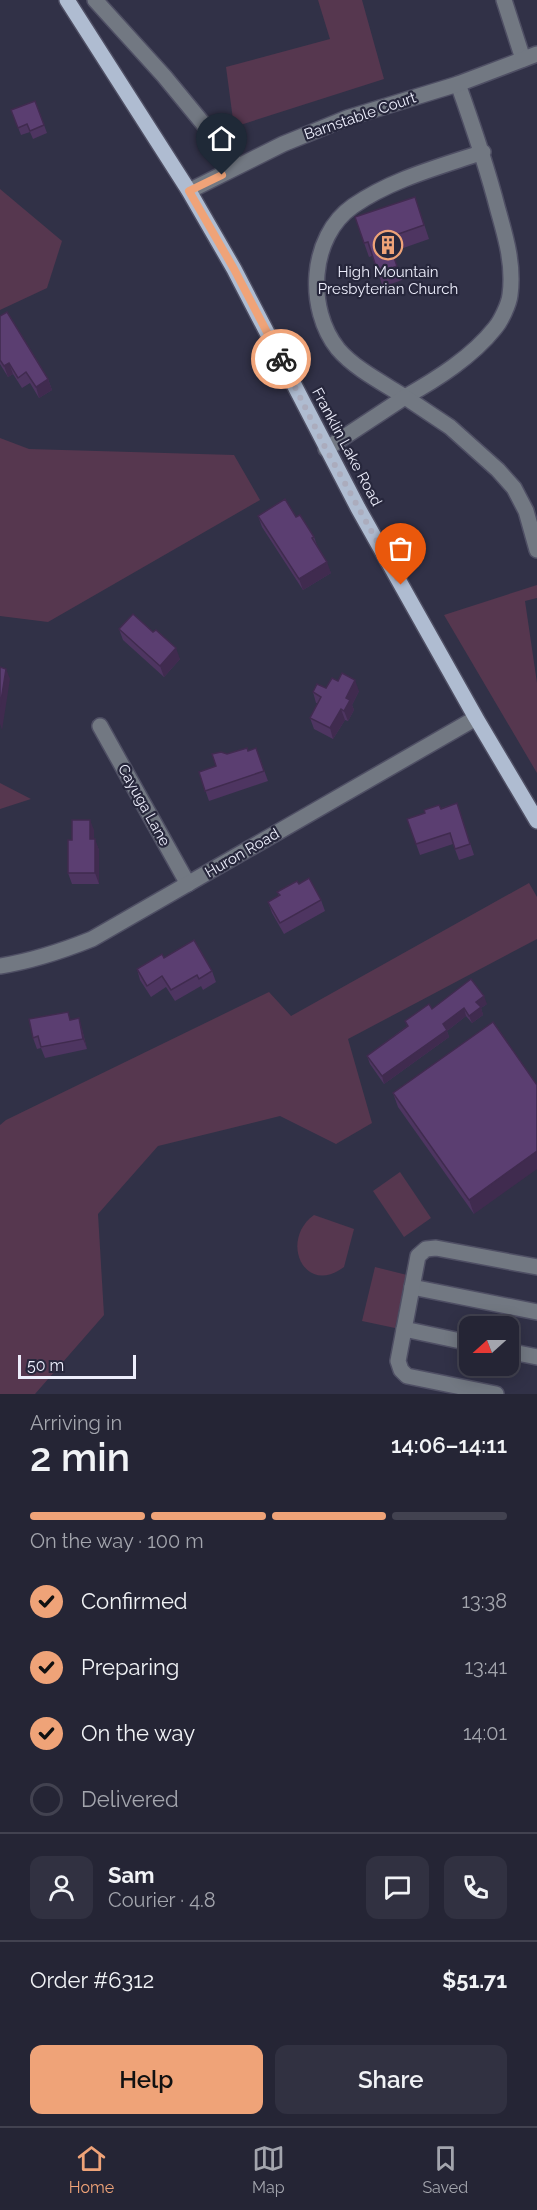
<!DOCTYPE html>
<html lang="en">
<head>
<meta charset="utf-8">
<style>
	:root { --surface:#252535; --page:#313141; --text:#f1f3f6; --muted:#a3a5ad; --line:#424250; --accent:#efa378 }
	body { margin:0; font-family:Raleway,sans-serif; background:var(--page); color:var(--text); height:100vh; display:flex; flex-direction:column; font-size:22px; white-space:nowrap }
	* { box-sizing:border-box; margin:0 }
	p { font-size:20px; color:var(--muted) }
	.icon { flex:none; width:33px; height:33px; fill:none; stroke:currentColor; stroke-width:2; stroke-linecap:round; stroke-linejoin:round }
	.map { position:relative; height:1394px; overflow:hidden }
	.side { display:flex; flex-direction:column; background:var(--surface); flex:1 }
	.side>* { flex:none }
	.needle { width:39px; rotate:249deg }
	.tools { position:absolute; left:459px; top:1316px; display:grid; gap:12px }
	.tools a { display:grid; place-items:center; width:60px; height:60px; border-radius:12px; background:var(--surface); box-shadow:0 3px 15px #0003,0 0 0 2px var(--line); font-size:30px }
	.scale { position:absolute; left:18px; bottom:15px; width:118px; box-sizing:border-box; padding-left:6px; border:3px solid #edeefc; border-top:0; font-size:16px; line-height:21px; white-space:nowrap; color:#edeefc; -webkit-text-stroke:4px #27273c; paint-order:stroke }
	.pin { position:absolute; display:grid; place-items:center; width:51px; height:51px; color:#fff; margin:-62px -26px; border-radius:50% 50% 50% 0; rotate:-45deg; box-shadow:0 0 6px #0007 }
	.pin .icon { rotate:45deg }
	.courier { position:absolute; display:grid; place-items:center; width:60px; height:60px; margin:-30px; border:4px solid #efa378; border-radius:50%; background:#fff; color:#222; box-shadow:0 2px 8px #0007 }
	.head em { font-style:normal; font-weight:600 }
	.head div { display:flex; flex-direction:column-reverse }
	.head { display:flex; align-items:center; justify-content:space-between; height:102px; padding:0 30px }
	h1 { font-size:39px; font-weight:600; line-height:45px }
	.bar { display:grid; grid-template-columns:repeat(4,1fr); gap:9px 6px; align-content:center; height:72px; padding:0 30px }
	.bar i { height:8px; border-radius:4px; background:var(--line) }
	.bar .on { background:var(--accent) }
	.bar p { grid-column:span 4 }
	.line { display:flex; align-items:center; gap:15px; padding:0 30px; border-top:2px solid var(--line) }
	.line div { flex:1 }
	.round { display:grid; place-items:center; flex:none; width:63px; height:63px; border-radius:12px; background:var(--page) }
	ol { padding:0 30px; list-style:none }
	li { display:flex; align-items:center; gap:18px; height:66px }
	li p { margin-inline-start:auto }
	li .icon { padding:6px; border-radius:50%; background:var(--accent); color:#111; stroke-width:4 }
	li:last-child { color:var(--muted) }
	li i { width:33px; height:33px; border:3px solid var(--line); border-radius:50% }
	.cta { display:flex; gap:12px; margin-top:auto; padding:12px 30px }
	.cta a { flex:1; height:69px; border-radius:12px; background:var(--accent); color:#111; font-size:24px; font-weight:600; line-height:69px; text-align:center }
	.cta a+a { background:var(--page); color:var(--text) }
	.dock { display:flex; justify-content:space-around; align-items:center; height:84px; border-top:2px solid var(--line); background:var(--surface); font-size:16px; color:var(--muted) }
	.dock a { display:grid; justify-items:center; gap:3px }
	.dock .on { color:var(--accent) }
	.map>svg:first-child { display:block }
</style>
</head>
<body>
<div class="map">
<svg width="537" height="1394" viewBox="0 0 537 1394">
	<rect width="100%" height="100%" fill="#313147"/>
	<!-- green -->
	<g fill="#56374f">
		<path d="M318 0H362L384 79 234 127 226 67 330 39Z"/>
		<path d="M0 189 62 241 47 288 0 310Z"/>
		<path d="M0 438 29 449 234 455 260 500 48 622 0 616Z"/>
		<path d="M537 585V598L525 601 537 683V773L444 615Z"/>
		<path d="M0 783 31 799 0 809Z"/>
		<path d="M529 883 537 897V939L348 1039 372 1123 336 1144 280 1116 158 1146 98 1214 104 1315 35 1394H0V1125L6 1120 269 992 291 1016Z"/>
		<path d="M400 1172 431 1218 404 1237 373 1191Z"/>
		<path d="M314 1215 354 1229 344 1267C304 1297 279 1240 314 1215Z"/>
		<path d="M375 1267 407 1275 395 1328 362 1321Z"/>
	</g>
	<g fill="none" stroke-linecap="round" stroke-linejoin="round">
		<!-- minor casing -->
		<g stroke="#4f4f64" stroke-width="18">
			<g id="minor">
				<path d="M95 0 164 76 238 166"/>
				<path d="M504 0 523 59"/>
				<path d="M458 84C473 126 487 167 498 210 506 238 514 265 510 295 509 304 501 321 495 328 472 357 437 379 405 397 383 383 355 369 338 349 306 309 309 237 353 206 392 179 439 167 483 152"/>
				<path d="M189 191 283 144 347 118 458 84 537 54"/>
				<path d="M326 449 405 397 450 427 498 470 514 488 526 511 537 550"/>
				<path d="M100 726 188 884"/>
				<path d="M0 966C32 961 62 951 92 939L476 718"/>
				<path d="M412 1287 537 1312"/>
				<path d="M404 1329 470 1343"/>
				<path d="M508 1351 537 1357"/>
				<path d="M496 1394 407 1376 401 1370 398 1361 418 1256 426 1249 436 1248 537 1267"/>
			</g>
		</g>
		<!-- major casing -->
		<g stroke="#4f4f64" stroke-width="18">
			<path id="major" d="M67 0 189 191 234 269 358 508 476 718 537 821"/>
		</g>
		<!-- minor -->
		<use href="#minor" stroke="#727882" stroke-width="15"/>
		<!-- major -->
		<use href="#major" stroke="#afbcd1" stroke-width="15"/>
	</g>
	<!-- wall -->
	<g fill="#4e3561">
		<path d="M35 101 47 133 33 139 30 132 21 135 11 110Z"/>
		<path d="M415 197 429 239 392 252 402 280 383 287 372 256 369 257 355 217Z"/>
		<path d="M0 316 48 379 52 390 39 398 30 383 22 388 13 374 8 377 0 364Z"/>
		<path d="M258 516 296 517 314 537 318 548 331 573 303 590 262 527Z"/>
		<path d="M119 629 153 632 180 659 164 677 123 640Z"/>
		<path d="M326 688 359 691 352 705 354 710 348 721 345 720 333 739 314 729 310 718 318 703H316L313 692Z"/>
		<path d="M256 748 268 781 209 801 199 772 216 766 227 754 248 751Z"/>
		<path d="M457 803 474 855 459 860 453 844 420 855 407 819Z"/>
		<path d="M94 830V839L99 850V884H72L68 873 72 840Z"/>
		<path d="M299 884 321 900 325 911 284 934 272 913 268 902 279 896 277 892Z"/>
		<path d="M164 958 212 971 216 982 203 990 201 986 175 1001 166 987 151 997 140 980 137 969Z"/>
		<path d="M487 1004 481 1008 483 1015 472 1023 466 1016 447 1031 449 1037 384 1084 370 1064 367 1056 407 1026 405 1021Z"/>
		<path d="M71 1019 82 1029 87 1049 45 1058 41 1048 37 1049 33 1038Z"/>
		<path d="M493 1022 474 1214 398 1107 393 1093Z"/>
	</g>
	<!-- shaded-wall -->
	<g fill="#402b4f">
		<path d="M9 363 13 374 8 377 4 366Z"/>
		<path d="M48 379 52 390 39 398 36 387Z"/>
		<path d="M327 562 331 573 303 590 299 579Z"/>
		<path d="M176 648 180 659 164 677 160 666Z"/>
		<path d="M6 669 10 679 2 730 0 724V707Z"/>
		<path d="M355 680 359 691 352 705 354 710 348 721 344 711 346 698Z"/>
		<path d="M341 709 345 720 333 739 330 728Z"/>
		<path d="M90 820 94 830V850L90 839Z"/>
		<path d="M95 839 99 850V884L95 873Z"/>
		<path d="M484 996 487 1004 481 1008 483 1015 472 1023 469 1016 476 1002Z"/>
		<path d="M464 1008 466 1016 447 1031 449 1037 384 1084 382 1076 443 1024Z"/>
		<path d="M79 1018 82 1029 87 1049 83 1039Z"/>
		<path d="M537 1151V1169L474 1214 469 1200Z"/>
	</g>
	<!-- building -->
	<g fill="#5b3e71" stroke="#402b4f" stroke-width="1.5">
		<path d="M35 101 44 125 30 131 27 124 18 128 11 110Z"/>
		<path d="M415 197 424 225 387 238 397 266 378 273 368 242 364 243 355 217Z"/>
		<path d="M7 312 48 379 36 387 26 372 18 378 9 363 4 366 0 360V316Z"/>
		<path d="M285 499 296 517 300 515 314 537 312 538 327 562 299 579 258 516Z"/>
		<path d="M133 614 153 632 156 630 176 648 160 666 119 629Z"/>
		<path d="M0 667 6 669 0 707Z"/>
		<path d="M342 673 355 680 346 698 350 700 344 711 341 709 330 728 310 718 321 697 313 692 317 684 326 688 332 678 338 681Z"/>
		<path d="M247 748 248 751 256 748 264 771 205 791 199 772 216 766 212 754 221 752 227 754Z"/>
		<path d="M457 803 470 844 455 849 450 833 416 844 407 819 425 813 424 810 439 805 441 809Z"/>
		<path d="M72 820H90V839H95V873H68V840H72Z"/>
		<path d="M309 878 321 900 280 923 268 902 280 895 277 892 297 881 299 884Z"/>
		<path d="M194 940 212 971 199 979 197 975 171 990 162 976 147 986 137 969 162 954 164 958Z"/>
		<path d="M471 979 484 996 476 1002 481 1007 469 1016 464 1008 443 1024 447 1030 382 1076 367 1056 408 1026 405 1021 429 1004 432 1009Z"/>
		<path d="M68 1012 70 1020 79 1018 83 1039 41 1047 38 1036 33 1038 29 1019Z"/>
		<path d="M493 1022 537 1085V1151L469 1200 393 1093Z"/>
	</g>
	<g fill="none" stroke-linecap="round" stroke-linejoin="round">
		<!-- done -->
		<path stroke="#abacbd" stroke-width="6" stroke-dasharray="0 10.8" d="M281 359 326 449 401 585"/>
		<!-- route -->
		<path stroke="#efa378" stroke-width="8" d="M222 175 189 191 234 269 281 359"/>
	</g>
	<!-- icons -->
	<defs>
		<g id="building-ring" transform="scale(1.5)"><circle r="9.5" fill="#27273c" stroke="#efa378" stroke-width="1.5"/><path d="M-4-6H4V6H1V3H-1V6H-4ZM-2.5-4.3h1.7v1.8h-1.7ZM.8-4.3h1.7v1.8H.8ZM-2.5-1h1.7V.8h-1.7ZM.8-1h1.7V.8H.8Z" fill="#efa378"/></g>
	</defs>
	<g fill-rule="evenodd">
		<use href="#building-ring" x="388" y="245"/>
	</g>
	<g text-anchor="middle" dominant-baseline="central" stroke-width="4.5" stroke-linejoin="round" paint-order="stroke">
		<!-- street labels -->
		<g font-size="15" fill="#edeefc" stroke="#27273c">
			<text transform="translate(360 116) rotate(-19)">Barnstable Court</text>
			<text transform="translate(347 447) rotate(62)">Franklin Lake Road</text>
			<text transform="translate(144 805) rotate(61)">Cayuga Lane</text>
			<text transform="translate(242 853) rotate(-30)">Huron Road</text>
		</g>
		<!-- poi labels -->
		<g font-size="15" fill="#edeefc" stroke="#27273c">
			<text x="388" y="272">High Mountain<tspan x="388" dy="17">Presbyterian Church</tspan></text>
		</g>
	</g>
</svg>
<div class="tools">
<a><svg class="needle" viewBox="-14 -14 28 28"><path d="M0-13l5 13h-10z" fill="#e53935"/><path d="M0 13l5-13h-10z" fill="#a3a5ad"/></svg></a>
</div>
<div class="scale">50 m</div>
<div class="pin" style="left:401px;top:585px;background:#ea580c"><svg class="icon" aria-label="bag" viewBox="0 0 24 24"><path d="M5 8h14l-1 12H6zM9 8a3 3 0 0 1 6 0"/></svg></div>
<div class="pin" style="left:222px;top:175px;background:#1f2937"><svg class="icon" aria-label="home" viewBox="0 0 24 24"><path d="M3 11l9-7 9 7M6 9v11h12V9"/></svg></div>
<div class="courier" style="left:281px;top:359px"><svg class="icon" aria-label="bike" viewBox="0 0 24 24"><circle cx="6" cy="16" r="4"/><circle cx="18" cy="16" r="4"/><path d="M6 16l4-8h5l3 8M10 8l3 8H6M13 5h3"/></svg></div>
</div>
<section class="side">
<div class="head"><div><h1>2 min</h1><p>Arriving in</p></div><em>14:06–14:11</em></div>
<div class="bar"><i class="on"></i><i class="on"></i><i class="on"></i><i></i><p>On the way · 100 m</p></div>
<ol>
<li><svg class="icon" aria-label="check" viewBox="0 0 24 24"><path d="M5 12l5 5 9-10"/></svg>Confirmed<p>13:38</p></li>
<li><svg class="icon" aria-label="check" viewBox="0 0 24 24"><path d="M5 12l5 5 9-10"/></svg>Preparing<p>13:41</p></li>
<li><svg class="icon" aria-label="check" viewBox="0 0 24 24"><path d="M5 12l5 5 9-10"/></svg>On the way<p>14:01</p></li>
<li><i></i>Delivered</li>
</ol>
<div class="line" style="height:108px"><a class="round"><svg class="icon" aria-label="person" viewBox="0 0 24 24"><circle cx="12" cy="8" r="4"/><path d="M4 21q1-7 8-7t8 7"/></svg></a><div><b>Sam</b><p>Courier · 4.8</p></div><a class="round"><svg class="icon" aria-label="chat" viewBox="0 0 24 24"><path d="M4 5h16v11H9l-5 4z"/></svg></a><a class="round"><svg class="icon" aria-label="phone" viewBox="0 0 24 24"><path d="M5 4h4l2 5-3 2q2 4 5 5l2-3 5 2v4C11 20 4 13 5 4z"/></svg></a></div>
<div class="line" style="height:78px"><div>Order #6312</div><b>$51.71</b></div>
<div class="cta"><a>Help</a><a>Share</a></div>
</section>
<nav class="dock">
<a class="on"><svg class="icon" aria-label="home" viewBox="0 0 24 24"><path d="M3 11l9-7 9 7M6 9v11h12V9"/></svg>Home</a>
<a><svg class="icon" aria-label="map" viewBox="0 0 24 24"><path d="M3 6l6-2 6 2 6-2v14l-6 2-6-2-6 2zM9 4v14M15 6v14"/></svg>Map</a>
<a><svg class="icon" aria-label="saved" viewBox="0 0 24 24"><path d="M7 4h10v16l-5-4-5 4z"/></svg>Saved</a>
</nav>
</body>
</html>
